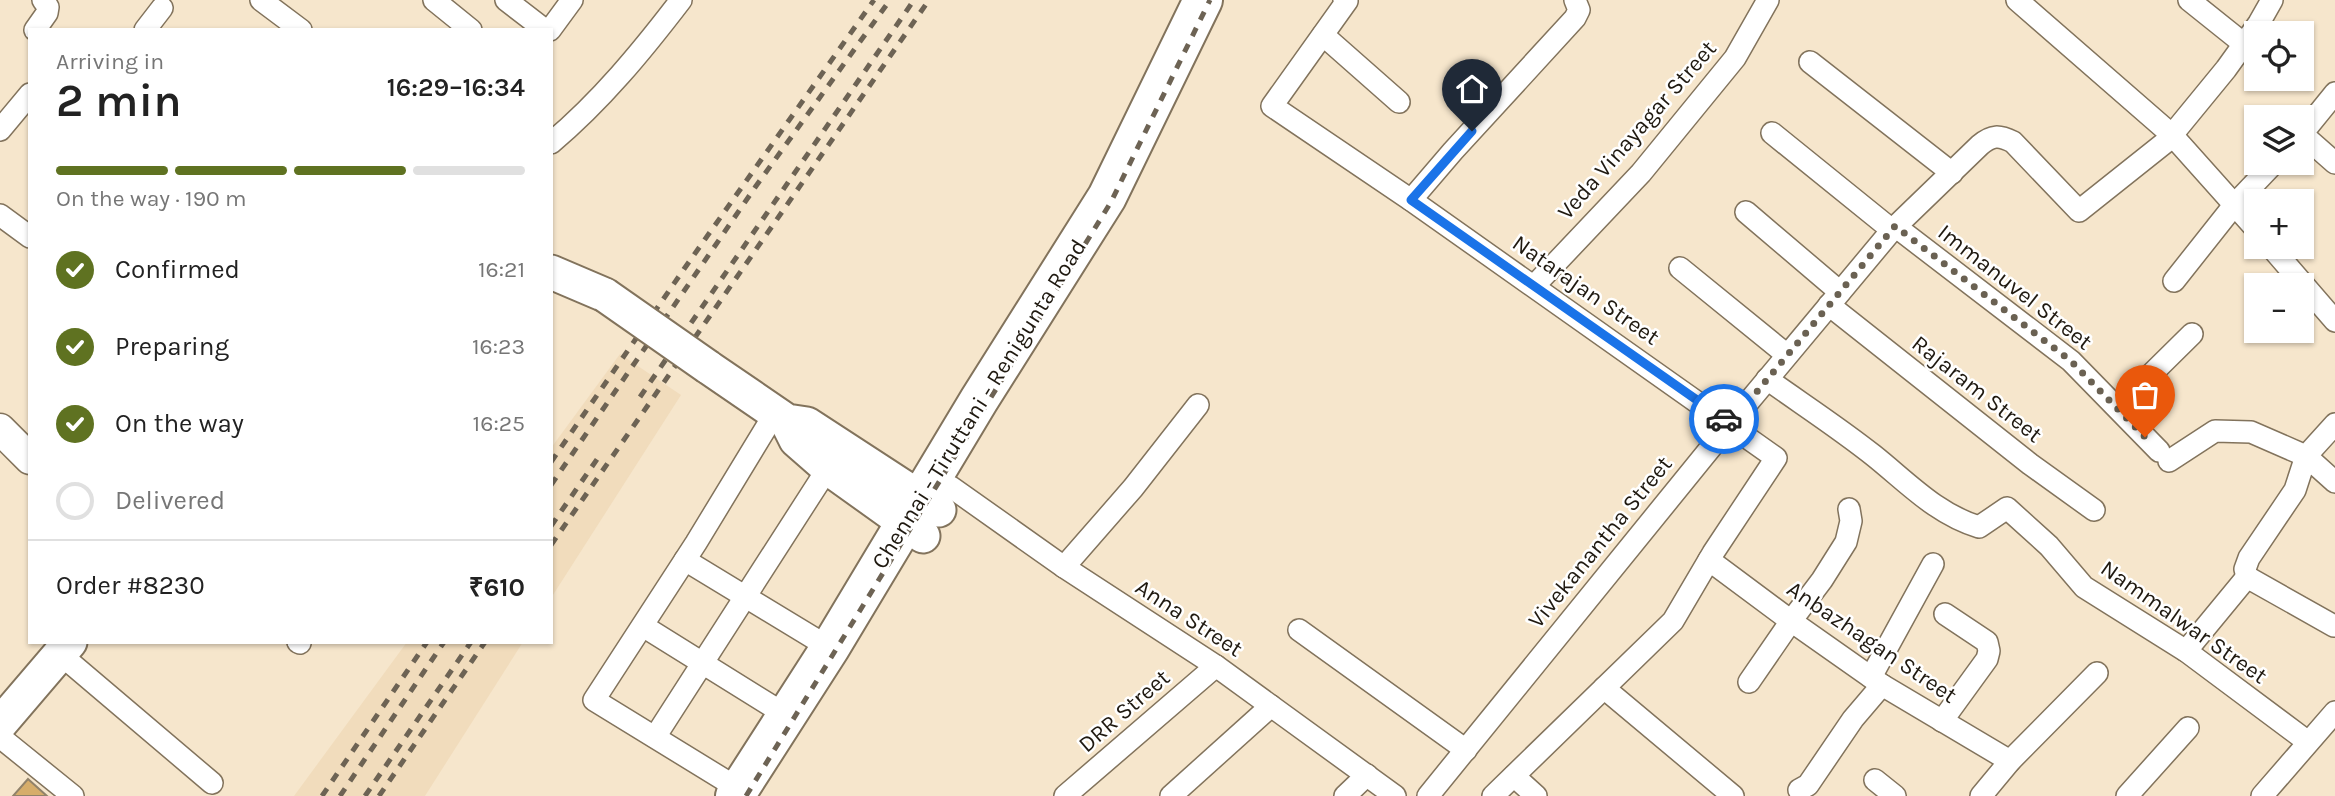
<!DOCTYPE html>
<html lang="en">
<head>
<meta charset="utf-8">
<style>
	:root { --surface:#fff; --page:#f2f2f2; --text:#222; --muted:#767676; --line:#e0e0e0; --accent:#5f7221 }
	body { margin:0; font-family:Karla,sans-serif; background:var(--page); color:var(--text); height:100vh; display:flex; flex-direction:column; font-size:26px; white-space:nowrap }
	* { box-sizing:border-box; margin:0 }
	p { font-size:23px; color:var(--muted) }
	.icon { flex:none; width:38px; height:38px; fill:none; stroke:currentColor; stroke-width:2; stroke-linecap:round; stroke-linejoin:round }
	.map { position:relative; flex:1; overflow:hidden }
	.sheet { position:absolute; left:28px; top:28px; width:525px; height:616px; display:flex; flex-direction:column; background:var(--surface); border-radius:0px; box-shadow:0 2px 5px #0004 }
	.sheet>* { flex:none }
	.controls { position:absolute; left:2244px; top:21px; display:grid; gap:14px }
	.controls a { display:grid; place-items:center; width:70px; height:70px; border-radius:0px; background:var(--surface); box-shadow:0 2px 5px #0004; font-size:35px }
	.pin { position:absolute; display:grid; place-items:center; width:60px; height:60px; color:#fff; margin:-72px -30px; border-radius:50% 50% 50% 0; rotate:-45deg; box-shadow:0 0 7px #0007 }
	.pin .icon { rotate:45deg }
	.courier { position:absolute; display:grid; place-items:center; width:70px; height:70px; margin:-35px; border:5px solid #1a73e8; border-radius:50%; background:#fff; color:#222; box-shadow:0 2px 9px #0007 }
	.overview em { font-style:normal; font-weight:600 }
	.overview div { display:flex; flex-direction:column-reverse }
	.overview { display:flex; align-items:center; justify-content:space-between; height:119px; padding:0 28px }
	h1 { font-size:46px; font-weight:600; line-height:52px }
	.bar { display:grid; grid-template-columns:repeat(4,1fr); gap:10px 7px; align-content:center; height:84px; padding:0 28px }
	.bar i { height:9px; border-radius:5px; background:var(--line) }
	.bar .current { background:var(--accent) }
	.bar p { grid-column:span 4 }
	.line { display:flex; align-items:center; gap:18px; padding:0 28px; border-top:2px solid var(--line) }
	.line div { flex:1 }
	ol { padding:0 28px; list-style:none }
	li { display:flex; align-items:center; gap:21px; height:77px }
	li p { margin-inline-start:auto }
	li .icon { padding:7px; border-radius:50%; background:var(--accent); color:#fff; stroke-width:4 }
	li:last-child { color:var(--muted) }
	li i { width:38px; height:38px; border:4px solid var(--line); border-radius:50% }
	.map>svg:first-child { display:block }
</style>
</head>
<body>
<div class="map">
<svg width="2335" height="796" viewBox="0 0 2335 796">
	<rect width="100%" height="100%" fill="#f6e6cc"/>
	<!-- built -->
	<g fill="#f1dcbc">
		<path d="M620 354 681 395 551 598V448Z"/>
		<path d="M407 642H523L425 796H294Z"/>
	</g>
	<!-- building -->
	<path fill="#d6ad6b" stroke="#91826a" stroke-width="2" d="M28 779 47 796H13Z"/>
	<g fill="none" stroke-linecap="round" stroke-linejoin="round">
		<!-- street casing -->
		<g stroke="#82735c" stroke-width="24">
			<g id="street">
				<path d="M261 0 301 30"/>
				<path d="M434 0 471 30"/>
				<path d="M506 0 545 30"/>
				<path d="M1344 0 1347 1 1272 106 1411 200 1776 458 1713 553 1673 621 1493 796"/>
				<path d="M2017 0 2172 135 2256 229"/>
				<path d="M2189 0 2244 44"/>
				<path d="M35 30 47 13 48 7 43 0"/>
				<path d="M145 30 162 8"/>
				<path d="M550 30 572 0"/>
				<path d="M1323 35 1399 102"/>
				<path d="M1810 62 1952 173"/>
				<path d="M0 130 30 94"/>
				<path d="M1772 133 1892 230"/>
				<path d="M2302 134 2335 163"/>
				<path d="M2301 135 2335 93"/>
				<path d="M551 143C601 101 642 51 681 0"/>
				<path d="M1411 200 1453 151 1575 18 1579 10 1575 0"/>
				<path d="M1746 212 1840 292"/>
				<path d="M0 215 30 237"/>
				<path d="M1895 226 2071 361 2159 451"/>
				<path d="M2271 247 2335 321"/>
				<path d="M1680 268 1787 355"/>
				<path d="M2174 281 2235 204 2274 163"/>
				<path d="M1534 286 1641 173 1735 58 1768 0"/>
				<path d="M1829 305 2030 464 2094 510"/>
				<path d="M1767 379C1802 404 1839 428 1873 455 1907 482 1936 514 1979 527L2007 508 2049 546 2084 587 2186 651 2308 742"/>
				<path d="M2118 407 2192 334"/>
				<path d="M2169 461 2215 431 2251 432 2306 456 2335 424"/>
				<path d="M951 487 1064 567 1216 666 1395 796"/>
				<path d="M685 560 830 648"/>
				<path d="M1709 560 1791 621 1882 685 2010 761"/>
				<path d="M1064 567 1133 488 1198 405"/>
				<path d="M2247 577 2245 569 2249 558 2295 490 2306 456 2335 482"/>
				<path d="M643 626 786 715"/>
				<path d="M1299 630 1466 750"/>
				<path d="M298 642 300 643"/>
				<path d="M2186 651 2247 577 2334 626"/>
				<path d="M60 654 212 783"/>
				<path d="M1871 677 1933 564"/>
				<path d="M1749 682 1791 621 1822 580 1846 542 1851 521 1849 509"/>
				<path d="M1604 688 1733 796"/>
				<path d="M1942 721 1987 659 1989 651 1987 642 1945 614"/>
				<path d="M0 737 73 796"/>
				<path d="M655 737 828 468"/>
				<path d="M1514 776 1536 796"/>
				<path d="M1875 780 1895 796"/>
				<path d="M739 789 594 700 696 543 775 413"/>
				<path d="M1799 790 1808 785 1853 719 1882 685"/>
				<path d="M1065 796 1216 666"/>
				<path d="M1171 796 1271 706"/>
				<path d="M1345 796 1367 775"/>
				<path d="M1428 796 1730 424 1892 230 1980 145C1992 135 1999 135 2013 142L2079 211 2167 141 2226 69 2259 23 2272 0"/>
				<path d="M1981 796 2010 761 2097 673"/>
				<path d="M2127 796 2188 728"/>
				<path d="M2262 796 2335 712"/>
			</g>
		</g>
		<!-- secondary casing -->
		<g stroke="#82735c" stroke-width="33">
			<path id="secondary" d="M0 429 30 459"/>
		</g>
		<!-- primary casing -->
		<g stroke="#82735c" stroke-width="37">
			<g id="primary">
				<path d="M551 272 605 295"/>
				<path d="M708 367 787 421 807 424 939 510"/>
				<path d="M789 426 796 440 828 468 923 536"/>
				<path d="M0 724 70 642"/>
			</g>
		</g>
		<!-- highway casing -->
		<g stroke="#82735c" stroke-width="42">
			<path id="highway" d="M735 796 830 648 979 400 1107 197 1203 0"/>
		</g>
		<!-- street -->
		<use href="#street" stroke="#fff" stroke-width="21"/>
		<!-- secondary -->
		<use href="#secondary" stroke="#fff" stroke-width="30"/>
		<!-- primary -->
		<use href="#primary" stroke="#fff" stroke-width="33"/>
		<!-- highway -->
		<use href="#highway" stroke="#fff" stroke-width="38"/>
		<!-- rail -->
		<g stroke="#6d6354" stroke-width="5" stroke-dasharray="9 9" stroke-linecap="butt">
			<path d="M640 397 914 0"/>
			<path d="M551 462 684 269 874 0"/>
			<path d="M551 485 756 186 890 0"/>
			<path d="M551 526 602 452"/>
			<path d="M551 545 929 0"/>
			<path d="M322 796 427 642"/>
			<path d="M340 796 444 642"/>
			<path d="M365 796 471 642"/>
			<path d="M379 796 485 642"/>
			<path d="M746 796 1111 202 1210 0"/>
		</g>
		<!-- primary-bridge casing -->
		<g stroke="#82735c" stroke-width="37" stroke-linecap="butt">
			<path id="primary-bridge" d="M605 295 708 367"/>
		</g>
		<!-- primary-bridge -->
		<use href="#primary-bridge" stroke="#fff" stroke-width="33"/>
	</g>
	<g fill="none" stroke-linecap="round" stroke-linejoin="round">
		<!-- done -->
		<path stroke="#6a6152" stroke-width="7" stroke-dasharray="0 12.6" d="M1724 419 1730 424 1895 226 2071 361 2145 437"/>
		<!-- route -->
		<path stroke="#1a73e8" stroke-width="9" d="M1472 131 1411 200 1724 419"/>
	</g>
	<g text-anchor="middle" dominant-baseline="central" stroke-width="5" stroke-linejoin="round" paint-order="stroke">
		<!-- street labels -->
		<g font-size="23" fill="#1f1910" stroke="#fff">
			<text transform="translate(1637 130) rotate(-49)">Veda Vinayagar Street</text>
			<text transform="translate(2015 287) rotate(38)">Immanuvel Street</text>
			<text transform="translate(1586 290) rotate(35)">Natarajan Street</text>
			<text transform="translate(1977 389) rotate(38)">Rajaram Street</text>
			<text transform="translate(979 404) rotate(-58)">Chennai - Tiruttani - Renigunta Road</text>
			<text transform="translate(1600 542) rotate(-51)">Vivekanantha Street</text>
			<text transform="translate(1189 618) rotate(33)">Anna Street</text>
			<text transform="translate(2184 622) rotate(35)">Nammalwar Street</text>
			<text transform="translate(1872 642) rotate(34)">Anbazhagan Street</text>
			<text transform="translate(1124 711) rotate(-41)">DRR Street</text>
		</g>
	</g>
</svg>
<div class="controls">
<a><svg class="icon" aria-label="locate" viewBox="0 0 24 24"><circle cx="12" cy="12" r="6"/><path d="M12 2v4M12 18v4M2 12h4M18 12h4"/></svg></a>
<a><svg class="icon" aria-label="layers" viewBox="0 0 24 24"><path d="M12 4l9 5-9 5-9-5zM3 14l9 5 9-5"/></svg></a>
<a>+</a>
<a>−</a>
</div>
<div class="pin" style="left:2145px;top:437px;background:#ea580c"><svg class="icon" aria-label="bag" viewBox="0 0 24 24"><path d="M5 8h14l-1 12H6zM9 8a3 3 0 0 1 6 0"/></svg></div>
<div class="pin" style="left:1472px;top:131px;background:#1f2937"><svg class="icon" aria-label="home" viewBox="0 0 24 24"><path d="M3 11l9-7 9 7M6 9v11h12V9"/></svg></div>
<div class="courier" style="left:1724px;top:419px"><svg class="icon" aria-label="car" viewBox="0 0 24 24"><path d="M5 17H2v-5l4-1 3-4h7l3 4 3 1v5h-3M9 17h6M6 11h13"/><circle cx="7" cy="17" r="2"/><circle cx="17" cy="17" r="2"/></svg></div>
<section class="sheet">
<div class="overview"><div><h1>2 min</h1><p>Arriving in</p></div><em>16:29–16:34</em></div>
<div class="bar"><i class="current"></i><i class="current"></i><i class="current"></i><i></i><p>On the way · 190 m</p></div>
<ol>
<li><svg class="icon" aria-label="check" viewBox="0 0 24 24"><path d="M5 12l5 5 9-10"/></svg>Confirmed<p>16:21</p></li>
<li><svg class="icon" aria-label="check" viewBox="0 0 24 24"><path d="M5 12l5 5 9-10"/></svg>Preparing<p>16:23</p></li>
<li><svg class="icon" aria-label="check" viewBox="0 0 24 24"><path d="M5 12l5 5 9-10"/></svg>On the way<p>16:25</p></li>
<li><i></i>Delivered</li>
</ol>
<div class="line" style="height:91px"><div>Order #8230</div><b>₹610</b></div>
</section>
</div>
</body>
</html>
